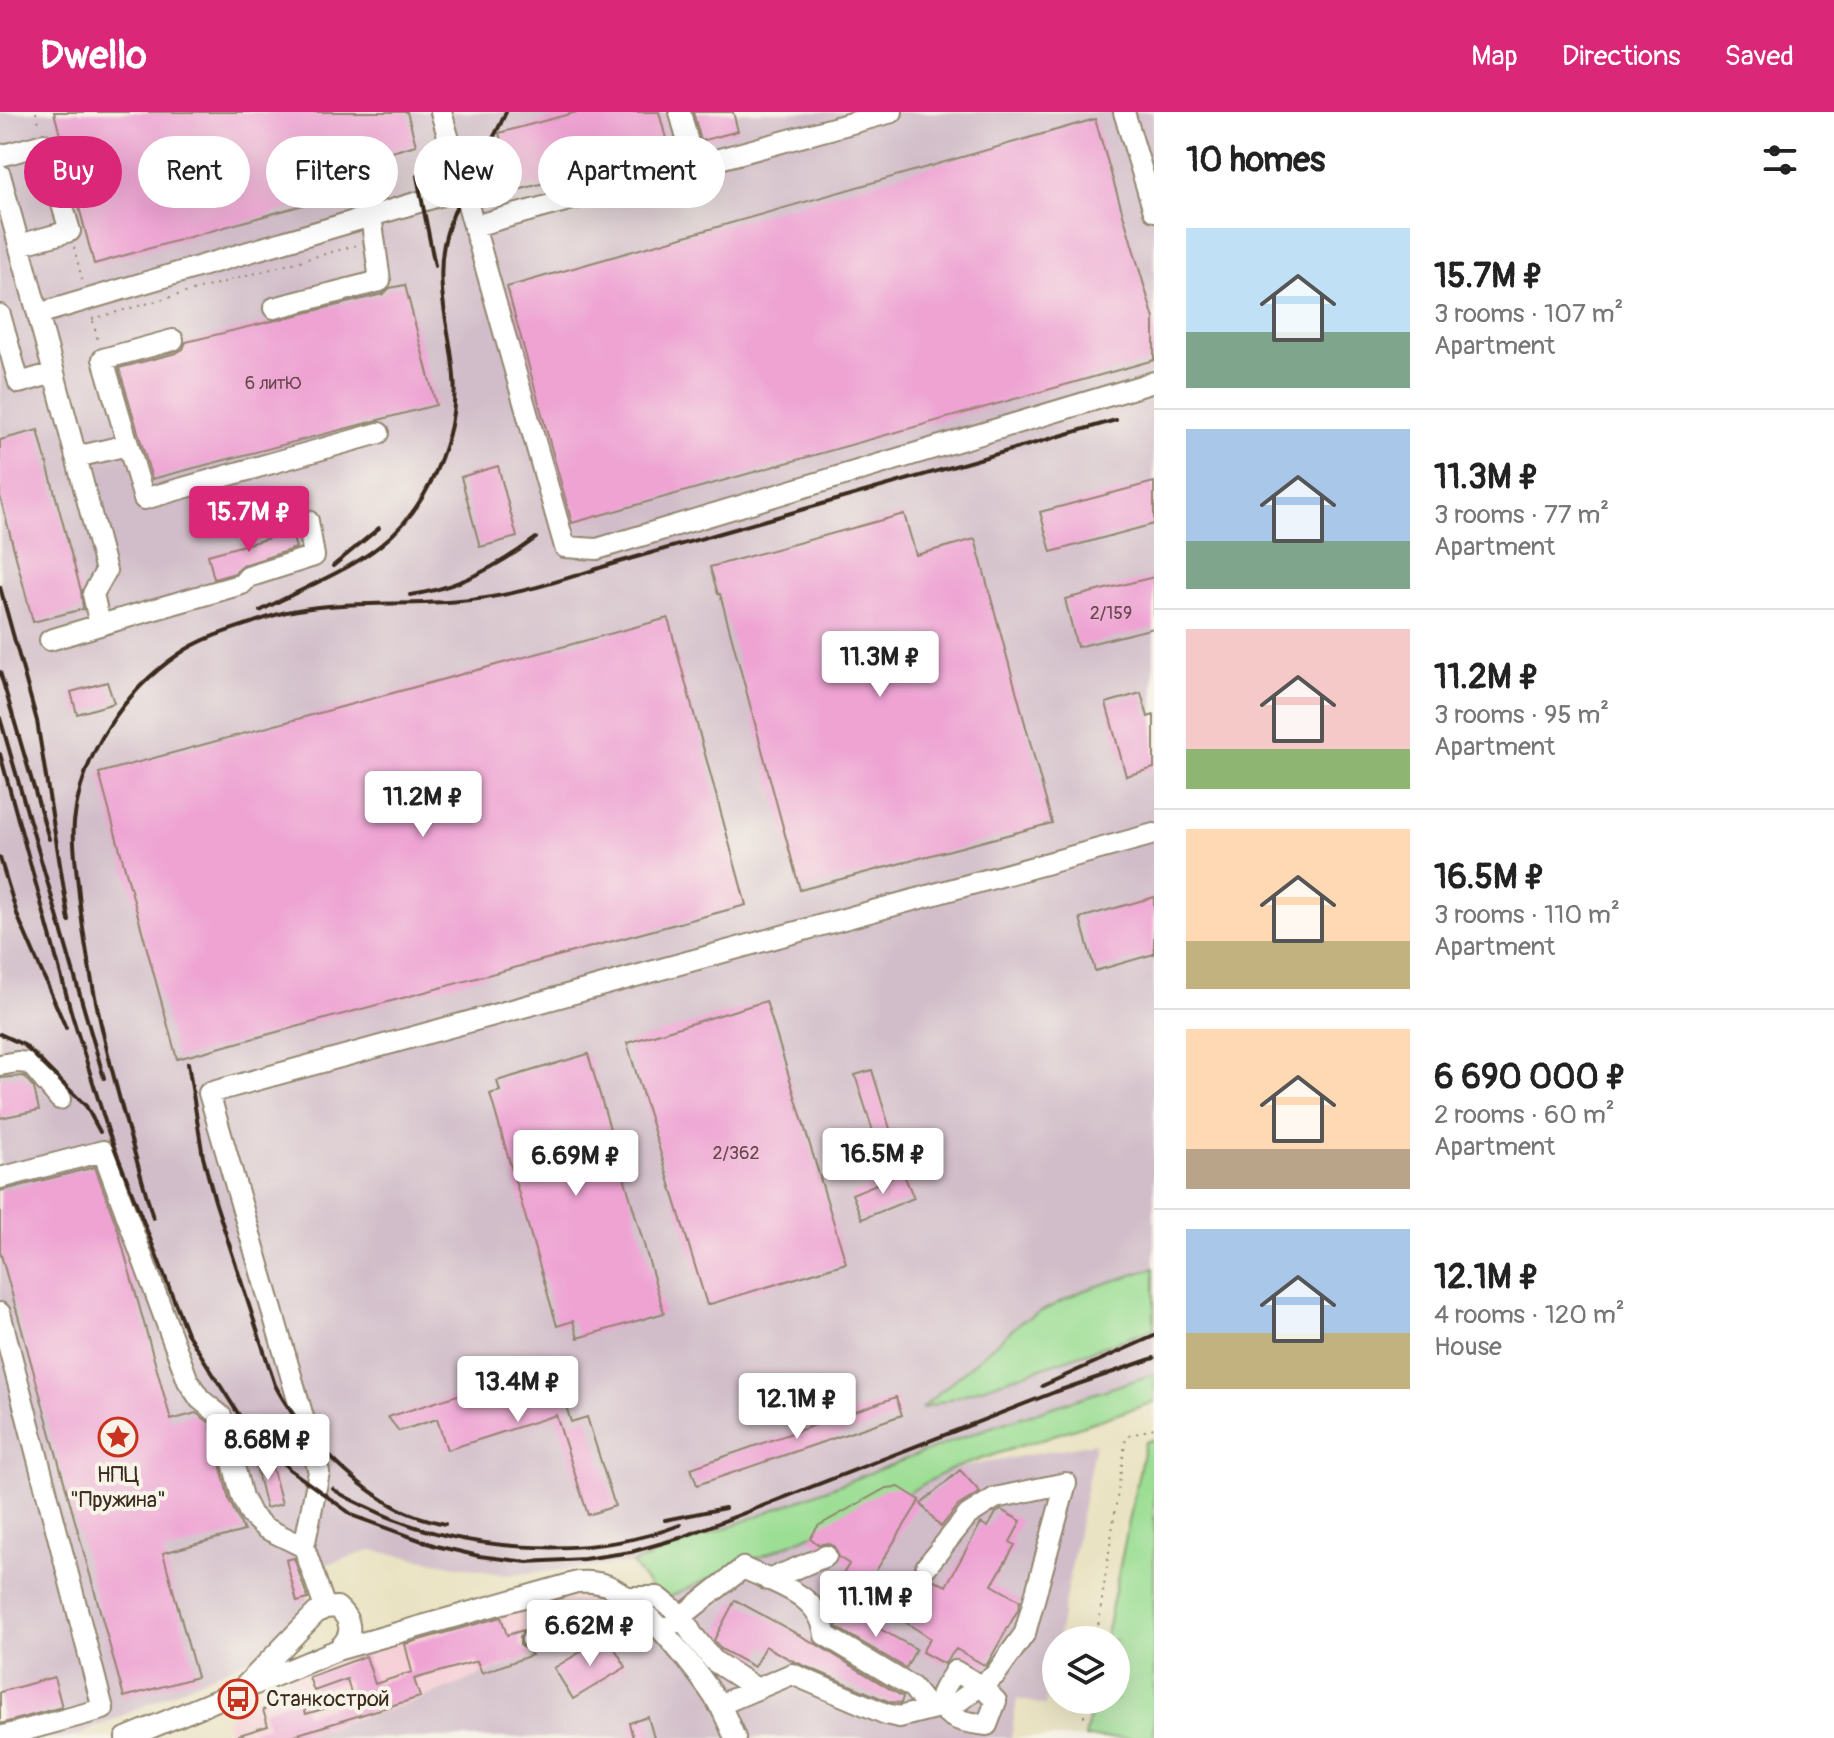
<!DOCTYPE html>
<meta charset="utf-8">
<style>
:root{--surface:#fff;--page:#f2f2f2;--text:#222;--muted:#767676;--line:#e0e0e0;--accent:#db2777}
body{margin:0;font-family:Pangolin,sans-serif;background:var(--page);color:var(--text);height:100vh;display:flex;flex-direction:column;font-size:30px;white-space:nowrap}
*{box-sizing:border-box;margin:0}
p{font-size:26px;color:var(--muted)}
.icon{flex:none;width:44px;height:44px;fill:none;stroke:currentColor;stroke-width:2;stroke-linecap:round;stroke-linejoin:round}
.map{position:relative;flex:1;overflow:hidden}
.side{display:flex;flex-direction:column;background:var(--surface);width:680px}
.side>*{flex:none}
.banner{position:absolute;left:24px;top:24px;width:760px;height:72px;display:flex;gap:16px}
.buttons{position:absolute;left:1042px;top:1514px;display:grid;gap:16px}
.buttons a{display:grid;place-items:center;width:88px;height:88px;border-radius:50%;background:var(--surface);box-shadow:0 8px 32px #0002;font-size:40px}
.price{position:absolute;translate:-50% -68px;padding:0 18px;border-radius:8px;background:#fff;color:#222;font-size:26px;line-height:52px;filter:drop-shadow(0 2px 4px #0008)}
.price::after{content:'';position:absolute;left:50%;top:48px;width:24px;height:18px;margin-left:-12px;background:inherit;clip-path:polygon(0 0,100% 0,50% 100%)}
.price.on{background:var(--accent);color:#fff}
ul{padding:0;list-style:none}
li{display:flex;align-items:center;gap:24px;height:200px;padding:0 32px}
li+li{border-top:2px solid var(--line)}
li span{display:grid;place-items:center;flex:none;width:224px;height:160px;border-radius:0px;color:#555}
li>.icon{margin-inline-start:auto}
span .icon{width:96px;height:96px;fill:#fffc;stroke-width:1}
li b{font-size:34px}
h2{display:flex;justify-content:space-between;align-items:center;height:96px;padding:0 32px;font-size:34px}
.tag{padding:0 28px;border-radius:36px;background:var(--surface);box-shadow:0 8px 32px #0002;font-size:28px;line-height:72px}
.tag.on{background:var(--accent);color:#fff}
header{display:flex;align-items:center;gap:48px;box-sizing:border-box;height:112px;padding:0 40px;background:var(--accent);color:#fff}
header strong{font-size:38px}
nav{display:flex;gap:44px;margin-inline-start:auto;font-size:28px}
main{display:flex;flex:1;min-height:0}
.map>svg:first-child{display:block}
.built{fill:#f6cfd7}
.industrial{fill:#d1bdc9}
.green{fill:#9cde94;stroke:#6c8459;stroke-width:2}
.building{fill:#eea3d3}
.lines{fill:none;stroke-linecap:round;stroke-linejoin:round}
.minor-casing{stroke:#928670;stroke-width:24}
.path{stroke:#928670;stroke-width:2;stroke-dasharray:2 6;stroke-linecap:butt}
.minor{stroke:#fff;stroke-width:20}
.rail{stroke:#3b2a1e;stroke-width:4}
.labels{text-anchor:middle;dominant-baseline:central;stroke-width:8;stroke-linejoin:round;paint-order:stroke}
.number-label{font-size:18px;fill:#68484b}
.poi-label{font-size:22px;fill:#3b2a1e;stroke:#f7f3e8}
</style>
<header>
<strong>Dwello</strong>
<nav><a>Map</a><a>Directions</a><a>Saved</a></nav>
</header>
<main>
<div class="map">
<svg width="1154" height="1626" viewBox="0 0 1154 1626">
<rect width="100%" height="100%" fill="#f7f3e8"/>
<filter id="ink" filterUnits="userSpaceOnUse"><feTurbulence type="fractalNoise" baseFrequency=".0125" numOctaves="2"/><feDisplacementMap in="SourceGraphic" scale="16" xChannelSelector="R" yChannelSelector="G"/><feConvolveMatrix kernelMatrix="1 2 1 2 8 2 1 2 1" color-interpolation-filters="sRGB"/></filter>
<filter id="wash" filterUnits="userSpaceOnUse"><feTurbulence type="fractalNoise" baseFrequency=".006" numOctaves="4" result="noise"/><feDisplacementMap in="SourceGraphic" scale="32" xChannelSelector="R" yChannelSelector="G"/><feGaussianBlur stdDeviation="1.8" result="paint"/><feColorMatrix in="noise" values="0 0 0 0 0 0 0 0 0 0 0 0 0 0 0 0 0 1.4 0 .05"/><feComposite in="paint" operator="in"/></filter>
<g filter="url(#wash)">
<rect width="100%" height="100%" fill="#eae3c3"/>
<!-- built -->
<path class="built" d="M592 1470 626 1506 413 1590 291 1626H231L225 1608 293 1561Z"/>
<!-- industrial -->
<path class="industrial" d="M0 0H1154V1156L1082 1179 924 1296 1154 1217V1262L982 1318 632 1452 505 1463 372 1438 303 1460 309 1487 284 1526 261 1541 77 1624 68 1626H0Z
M1095 1331 1045 1593 1017 1587 1011 1626H291L413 1590 626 1506 648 1522 674 1508 661 1488 832 1413 837 1420 951 1357Z"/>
<!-- green -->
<path class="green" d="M1154 1156V1217L921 1297 1022 1209 1082 1179Z
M1154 1262V1290L951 1357 836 1421 831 1414 661 1488 632 1452 982 1318Z
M1154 1327V1626H1085L1093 1588H1116V1528H1105L1145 1330Z"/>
<g id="blocks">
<!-- building -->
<path class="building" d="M54 0H407L416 33 388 41 395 67 94 152Z
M577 0H659L669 38 514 79 499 21Z
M693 0H733L738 19 701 29Z
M1095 7 1154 207V248L572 411 507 175Z
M405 173 436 293 152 367 119 256 176 241 183 237 186 230 383 182 390 176Z
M38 318 81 479 83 497 33 510 0 384V328Z
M498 354 517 425 480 435 461 365Z
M1154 370V412L1051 440 1040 400Z
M904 402 916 443 975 427 1052 711 800 778 720 482H718L710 455Z
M291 420 296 436 244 453 235 461 214 467 208 443Z
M1154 465V516L1077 535 1065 487Z
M668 506 746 793 177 947 99 661Z
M107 570 114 591 77 602 71 580Z
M1141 581 1148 605 1154 603V656L1126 664 1106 591Z
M1154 785V842L1095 859 1080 806Z
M766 889 846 1151 707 1193 627 931Z
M588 942 664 1201 578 1226 573 1209 557 1214 490 982 500 979 497 969Z
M872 958 894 1030 878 1035 855 963Z
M24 964 34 976 39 998 0 1006V966Z
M95 1055 118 1118 171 1308 196 1301 210 1311 229 1388 244 1419 163 1441 197 1565 124 1585 0 1139V1079Z
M903 1061 914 1086 862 1107 852 1082Z
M553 1253 571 1310 587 1305 615 1394 588 1403 556 1303 447 1338 437 1307 399 1319 388 1305Z
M896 1285 902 1303 697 1373 691 1356Z
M269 1343 282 1392 266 1396 254 1347Z
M960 1358 980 1380 958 1394 941 1415 921 1392Z
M899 1375 920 1388 861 1483 839 1469 849 1452 839 1445 834 1434 827 1431 819 1433 810 1427 818 1414 886 1376Z
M1001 1398 1021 1409 1010 1430 1015 1433 992 1473 1020 1489 1018 1498 986 1554 956 1537 944 1552 922 1540 930 1526 891 1501 914 1460 918 1466 932 1467 946 1474 981 1411 988 1415 996 1401Z
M294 1446 308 1487 297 1490 286 1448Z
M735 1488 816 1532 903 1585 901 1591 890 1590 793 1549 765 1534 754 1555 721 1537 714 1528Z
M844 1497 916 1537 906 1556 836 1515Z
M501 1505 507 1523 524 1518 520 1525V1533L532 1543 482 1561 477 1549 414 1567 420 1585 285 1626H239V1623L268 1614 263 1598 301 1586 306 1602 353 1588 347 1567 314 1579 309 1565 366 1544 375 1572 412 1560 405 1532Z
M607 1524 626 1555 573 1587 554 1556Z
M54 1565 62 1595 0 1612V1580Z
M648 1605 654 1626H633L629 1611Z"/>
</g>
</g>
<g filter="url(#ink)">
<use href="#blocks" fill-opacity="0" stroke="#928670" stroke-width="2"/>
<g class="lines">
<!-- minor casing -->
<g class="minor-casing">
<path id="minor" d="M441 0 474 114 892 0
M680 0 694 54
M1124 0 1154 99
M0 44 44 32 70 119 19 133
M0 63 54 261 19 271 0 203
M474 114 565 435 597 437 1154 270
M274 196 380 169 371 104
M38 202 463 77
M173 228 103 247 144 387 379 321
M76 345 128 333
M100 513 242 472 248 465 314 444 308 409
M50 528 100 513 93 482 106 459 54 261
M0 953 17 950 30 951 60 987
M0 1066 103 1039 188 1269 200 1287 221 1304 242 1385 251 1403 265 1416 304 1435
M0 1201 103 1597 0 1625
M768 1468 826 1444
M627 1485H658L682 1504 692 1522 714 1549 757 1577
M325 1496 304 1435 319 1360 209 981 1154 722
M663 1519 743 1456C776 1472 820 1482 825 1523L912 1575 930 1597
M532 1528 637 1494
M337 1538 577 1470C590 1469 602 1470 613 1476 647 1495 698 1559 719 1592 725 1602 730 1615 735 1626
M955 1559 981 1574 996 1589 987 1613C972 1611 941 1609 941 1587 941 1578 951 1567 955 1559Z
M719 1593 792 1562 886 1602 899 1605 958 1590 995 1563 1025 1521 1066 1371 995 1386 968 1403 926 1455
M126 1626 337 1538C354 1524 353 1509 337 1495L325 1496 316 1501 241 1578"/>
</g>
<!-- path -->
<path class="path" d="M36 0 40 14
M74 135 83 172
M92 207 357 133
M93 209 98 230
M1096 1528 1126 1325 1154 1316
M1084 1605 1087 1588"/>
<!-- minor -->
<use href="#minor" class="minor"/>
<!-- rail -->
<path class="rail" d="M417 64 435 154
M333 454 379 416
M0 475 37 609 69 809
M410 483C456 477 499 454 536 426
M260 499C336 458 399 445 436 359 449 328 457 299 454 265 451 220 435 178 444 132 454 84 487 44 506 0
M0 560 49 727
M0 606 104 966
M0 642 72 903 109 1022 187 1221 239 1303 289 1357 354 1404 436 1434 479 1444 527 1450 584 1447 631 1440 680 1426 1055 1280 1154 1246
M0 746 18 805 66 916
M0 922 24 933 86 994 100 1020
M188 951 203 1045 215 1089 275 1273C297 1316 349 1369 392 1393 407 1402 427 1408 445 1412
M153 1106C123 1000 90 892 79 783 77 759 72 734 74 710 81 643 124 579 179 542 200 527 227 519 251 511 264 507 278 501 292 499 347 488 404 494 460 489 513 485 562 468 612 452L1116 308
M1042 1274 1154 1224
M333 1377C344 1385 358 1391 371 1397 459 1440 587 1449 680 1413
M665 1408 725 1396"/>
</g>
</g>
<!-- icons -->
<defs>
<g id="sight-ring" transform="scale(2)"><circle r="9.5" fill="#f7f3e8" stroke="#c8321e" stroke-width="1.5"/><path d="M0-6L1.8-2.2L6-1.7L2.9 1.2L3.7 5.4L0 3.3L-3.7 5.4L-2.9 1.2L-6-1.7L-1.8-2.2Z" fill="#c8321e"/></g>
<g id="bus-ring" transform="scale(2)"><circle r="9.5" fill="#f7f3e8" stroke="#c8321e" stroke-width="1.5"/><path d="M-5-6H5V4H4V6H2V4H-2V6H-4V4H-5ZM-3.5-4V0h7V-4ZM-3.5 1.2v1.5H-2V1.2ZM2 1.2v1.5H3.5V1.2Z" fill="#c8321e"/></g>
</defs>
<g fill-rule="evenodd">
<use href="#sight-ring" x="118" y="1325"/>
<use href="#bus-ring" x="238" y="1587"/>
</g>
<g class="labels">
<!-- number labels -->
<g class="number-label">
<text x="273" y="271">6 литЮ</text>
<text x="1111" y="501">2/159</text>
<text x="736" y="1041">2/362</text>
</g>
<!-- poi labels -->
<g class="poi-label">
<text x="118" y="1363">НПЦ<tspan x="118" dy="25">"Пружина"</tspan></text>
<text x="266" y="1587" text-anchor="start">Станкострой</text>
</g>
</g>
</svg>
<div class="buttons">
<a><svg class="icon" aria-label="layers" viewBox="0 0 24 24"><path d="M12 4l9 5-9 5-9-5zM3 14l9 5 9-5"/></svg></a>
</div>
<b class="price on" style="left:249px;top:442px">15.7M ₽</b>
<b class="price" style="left:880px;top:587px">11.3M ₽</b>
<b class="price" style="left:423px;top:727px">11.2M ₽</b>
<b class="price" style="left:883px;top:1084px">16.5M ₽</b>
<b class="price" style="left:576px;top:1086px">6.69M ₽</b>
<b class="price" style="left:518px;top:1312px">13.4M ₽</b>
<b class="price" style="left:797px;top:1329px">12.1M ₽</b>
<b class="price" style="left:268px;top:1370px">8.68M ₽</b>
<b class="price" style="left:876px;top:1527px">11.1M ₽</b>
<b class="price" style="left:590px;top:1556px">6.62M ₽</b>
<div class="banner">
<a class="tag on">Buy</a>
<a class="tag">Rent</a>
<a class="tag">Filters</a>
<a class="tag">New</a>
<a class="tag">Apartment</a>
</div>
</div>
<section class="side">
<h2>10 homes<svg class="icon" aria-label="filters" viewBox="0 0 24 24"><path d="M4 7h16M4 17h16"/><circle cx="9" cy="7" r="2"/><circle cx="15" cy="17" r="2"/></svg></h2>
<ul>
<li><span style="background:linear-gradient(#bfe0f5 65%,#7fa58c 0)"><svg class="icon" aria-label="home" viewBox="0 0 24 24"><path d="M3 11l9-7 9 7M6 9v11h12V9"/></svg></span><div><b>15.7M ₽</b><p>3 rooms · 107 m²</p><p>Apartment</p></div></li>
<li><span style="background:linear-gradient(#a9c7e8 70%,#7fa58c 0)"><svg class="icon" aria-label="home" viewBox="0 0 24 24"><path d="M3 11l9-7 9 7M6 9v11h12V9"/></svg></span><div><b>11.3M ₽</b><p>3 rooms · 77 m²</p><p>Apartment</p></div></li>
<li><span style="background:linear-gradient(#f6c9c9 75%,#8fb573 0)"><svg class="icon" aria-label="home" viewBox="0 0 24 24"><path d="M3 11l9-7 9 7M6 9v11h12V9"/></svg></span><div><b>11.2M ₽</b><p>3 rooms · 95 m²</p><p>Apartment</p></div></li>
<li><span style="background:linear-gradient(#ffd9b3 70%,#c2b280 0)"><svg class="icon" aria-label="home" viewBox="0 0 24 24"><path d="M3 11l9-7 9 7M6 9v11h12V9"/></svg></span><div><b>16.5M ₽</b><p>3 rooms · 110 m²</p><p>Apartment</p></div></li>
<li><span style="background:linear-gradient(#ffd9b3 75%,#b9a48a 0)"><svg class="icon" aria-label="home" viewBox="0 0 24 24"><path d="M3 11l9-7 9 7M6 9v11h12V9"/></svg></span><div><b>6 690 000 ₽</b><p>2 rooms · 60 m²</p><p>Apartment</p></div></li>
<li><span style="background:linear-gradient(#a9c7e8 65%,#c2b280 0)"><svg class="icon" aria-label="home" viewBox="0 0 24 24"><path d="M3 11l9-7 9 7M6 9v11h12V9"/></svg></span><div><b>12.1M ₽</b><p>4 rooms · 120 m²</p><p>House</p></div></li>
</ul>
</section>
</main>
